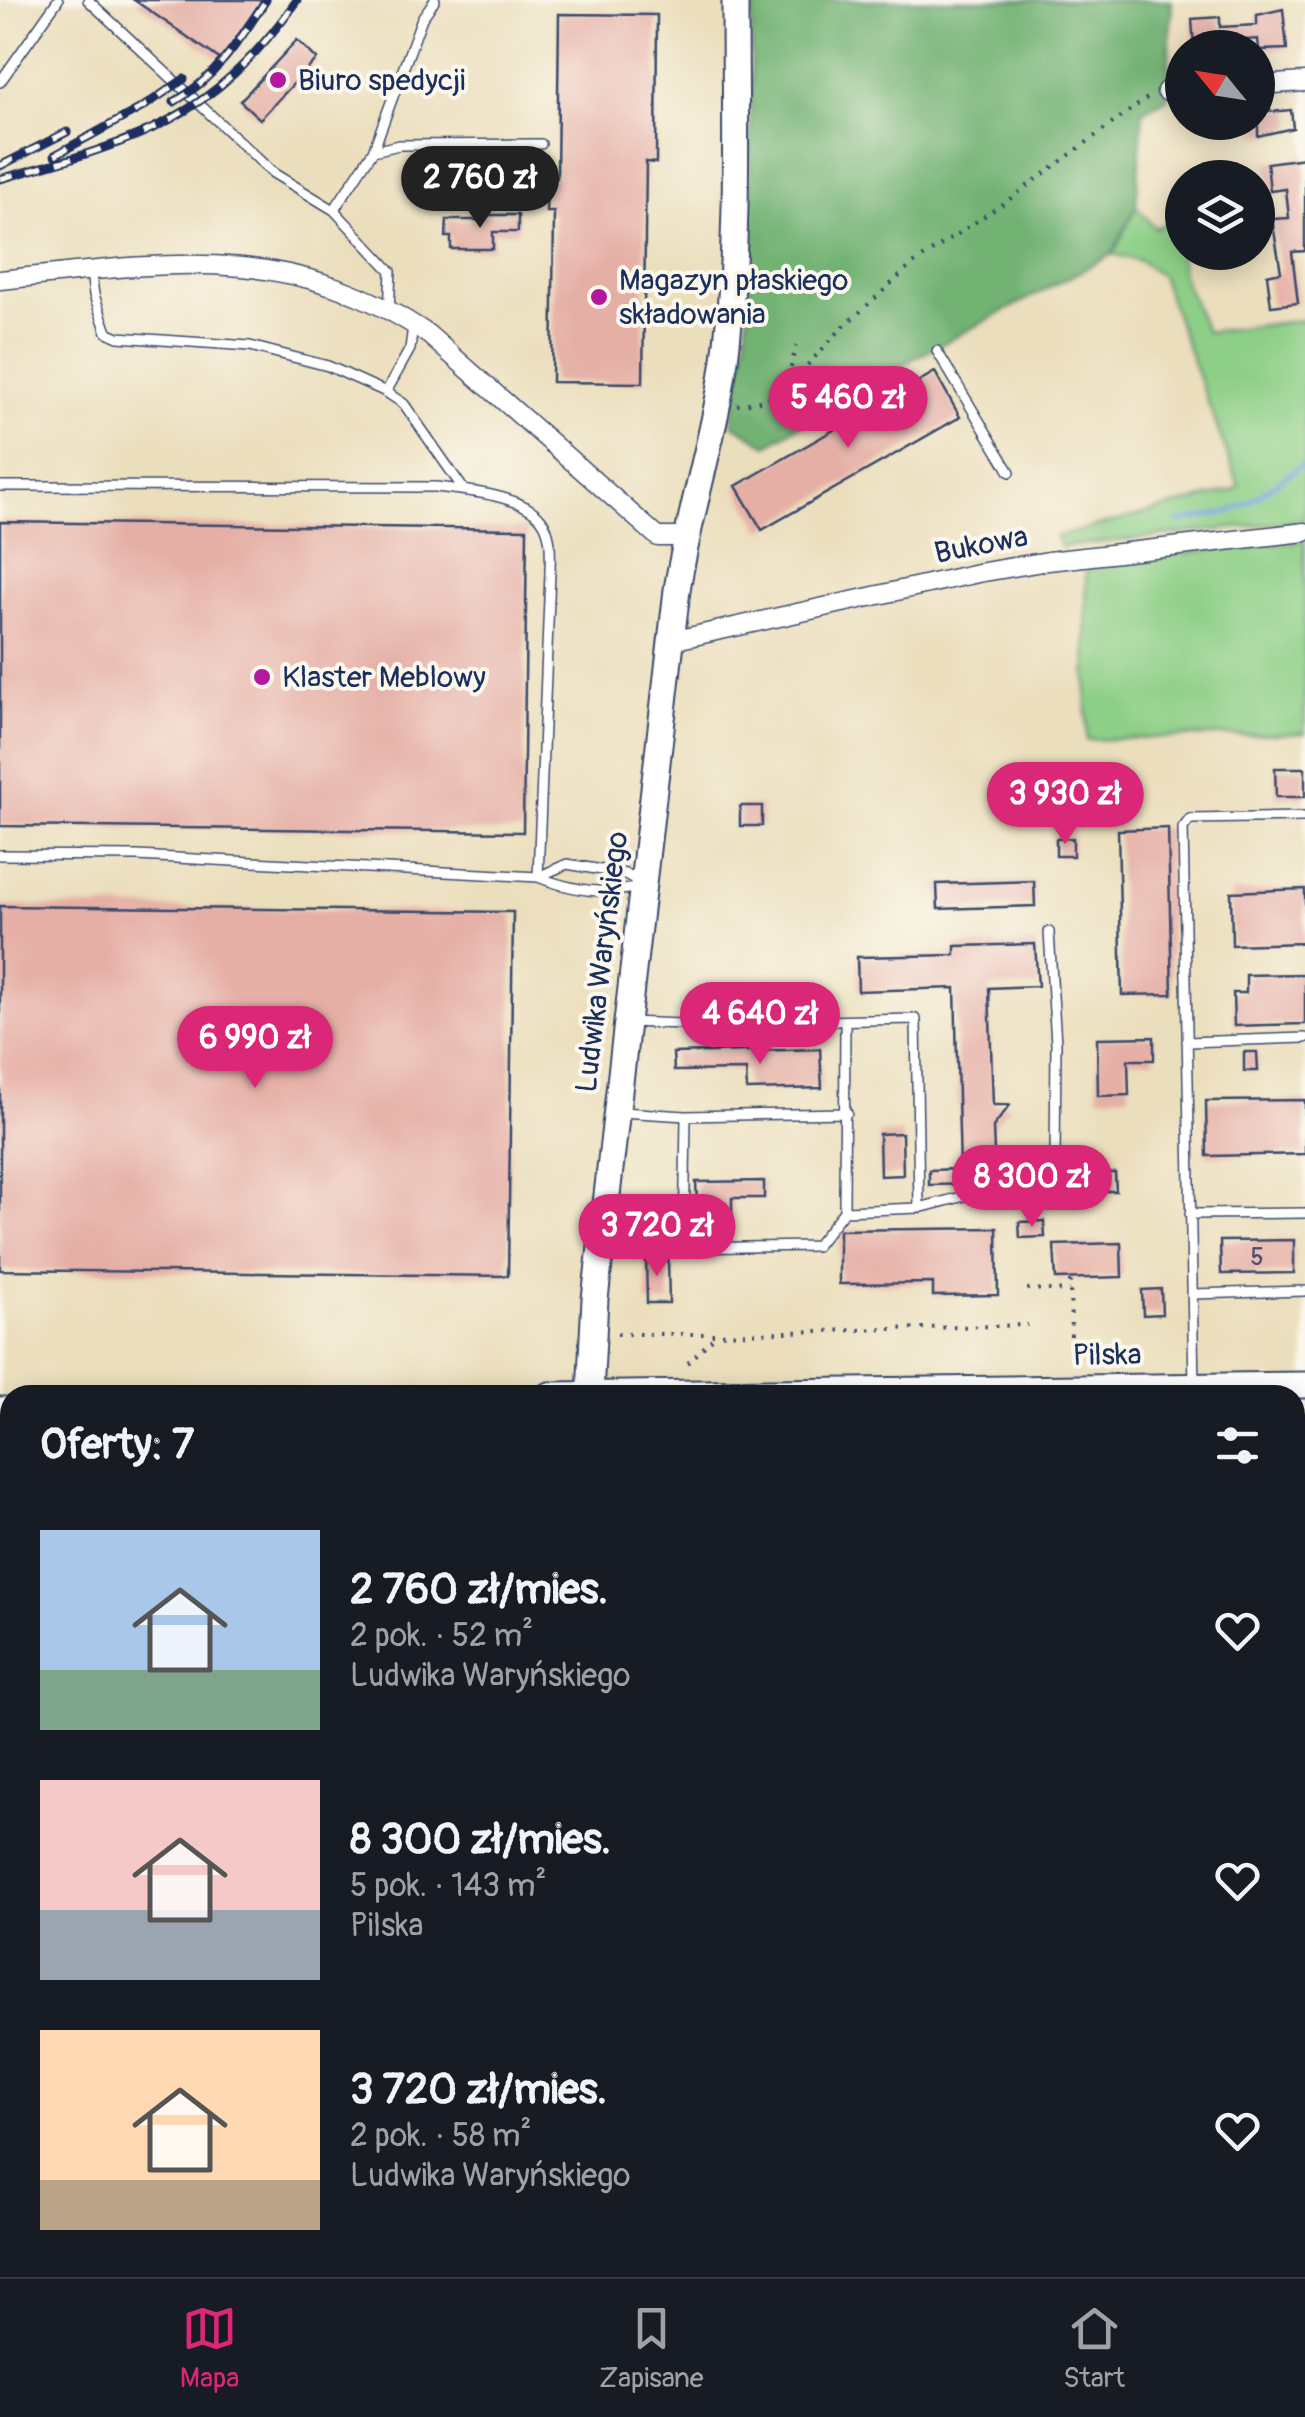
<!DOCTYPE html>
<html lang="pl">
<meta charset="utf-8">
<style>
:root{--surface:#171b24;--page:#20242c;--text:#f1f3f6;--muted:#9ea1a6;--line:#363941;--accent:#db2777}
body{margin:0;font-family:Pangolin,sans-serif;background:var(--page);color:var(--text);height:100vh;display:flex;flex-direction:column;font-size:38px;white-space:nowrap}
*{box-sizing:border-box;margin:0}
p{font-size:32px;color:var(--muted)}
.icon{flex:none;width:55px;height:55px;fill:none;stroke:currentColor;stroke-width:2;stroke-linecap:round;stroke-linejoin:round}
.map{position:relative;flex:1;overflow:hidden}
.drawer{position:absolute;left:0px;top:1385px;width:1305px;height:892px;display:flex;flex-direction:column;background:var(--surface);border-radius:30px 30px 0 0;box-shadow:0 5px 25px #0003}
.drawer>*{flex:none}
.needle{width:65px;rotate:300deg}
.buttons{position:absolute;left:1165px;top:30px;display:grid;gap:20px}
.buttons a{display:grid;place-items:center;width:110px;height:110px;border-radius:50%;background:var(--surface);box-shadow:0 5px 25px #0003;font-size:50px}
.price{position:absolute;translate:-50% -85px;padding:0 22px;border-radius:35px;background:var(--accent);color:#fff;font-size:32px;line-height:65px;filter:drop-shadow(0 2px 5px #0008)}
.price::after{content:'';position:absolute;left:50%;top:60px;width:30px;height:22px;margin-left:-15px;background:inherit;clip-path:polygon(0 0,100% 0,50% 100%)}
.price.selected{background:#222;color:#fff}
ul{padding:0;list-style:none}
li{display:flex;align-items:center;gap:30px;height:250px;padding:0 40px}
li span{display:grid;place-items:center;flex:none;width:280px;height:200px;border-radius:0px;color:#555}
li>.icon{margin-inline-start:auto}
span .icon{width:120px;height:120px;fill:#fffc;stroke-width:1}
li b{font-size:42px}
h2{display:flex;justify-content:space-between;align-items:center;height:120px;padding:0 40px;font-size:42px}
.tabs{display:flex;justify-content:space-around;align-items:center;height:140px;border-top:2px solid var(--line);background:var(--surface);font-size:28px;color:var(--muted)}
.tabs a{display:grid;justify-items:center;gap:5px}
.tabs .selected{color:var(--accent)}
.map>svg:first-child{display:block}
.green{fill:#8dcf86;stroke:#547f72;stroke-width:2.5}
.forest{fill:#72b273;stroke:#467068;stroke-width:2.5}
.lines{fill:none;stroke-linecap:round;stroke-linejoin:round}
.stream{stroke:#72a3dc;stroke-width:5}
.building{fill:#e5afa6}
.lane-casing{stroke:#3a496c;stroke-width:12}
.street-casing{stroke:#3a496c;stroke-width:21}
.secondary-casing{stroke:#3a496c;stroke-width:29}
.path{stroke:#3a496c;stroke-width:4;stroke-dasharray:2.5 8;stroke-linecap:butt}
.lane{stroke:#fff;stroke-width:9}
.street{stroke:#fff;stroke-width:18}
.secondary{stroke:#fff;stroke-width:25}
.rail-casing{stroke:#1b2f5e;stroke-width:9}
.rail{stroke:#fbf7ec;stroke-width:5;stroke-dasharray:15;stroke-linecap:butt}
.poi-dot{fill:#b5179e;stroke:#fbf7ec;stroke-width:4}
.labels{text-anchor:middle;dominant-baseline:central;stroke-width:8;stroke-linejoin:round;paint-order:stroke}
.number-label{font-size:25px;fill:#4e4f70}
.poi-label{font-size:30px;fill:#1b2f5e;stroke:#fbf7ec;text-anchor:start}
.street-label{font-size:30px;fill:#1b2f5e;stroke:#fbf7ec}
</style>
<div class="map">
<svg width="1305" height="2277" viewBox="0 0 1305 2277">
<rect width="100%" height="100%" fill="#fbf7ec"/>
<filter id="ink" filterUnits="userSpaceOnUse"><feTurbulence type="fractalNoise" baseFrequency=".01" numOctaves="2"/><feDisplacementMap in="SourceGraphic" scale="20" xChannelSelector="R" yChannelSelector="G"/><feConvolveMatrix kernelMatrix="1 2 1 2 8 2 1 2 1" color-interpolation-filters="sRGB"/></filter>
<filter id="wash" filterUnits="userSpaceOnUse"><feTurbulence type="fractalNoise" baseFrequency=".0048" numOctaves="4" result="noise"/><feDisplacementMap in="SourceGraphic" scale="40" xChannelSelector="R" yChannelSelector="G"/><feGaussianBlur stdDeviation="2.25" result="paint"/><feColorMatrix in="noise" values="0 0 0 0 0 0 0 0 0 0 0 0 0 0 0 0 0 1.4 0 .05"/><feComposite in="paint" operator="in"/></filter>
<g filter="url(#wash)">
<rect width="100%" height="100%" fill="#ebdebc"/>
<!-- green -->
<path class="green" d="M1136 206 1155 228 1177 219 1182 275 1206 332 1305 320V520L1061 547 1056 537 1234 490 1239 486 1161 276 1140 261 1113 254Z
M1305 540V733L1087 740 1086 564Z
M10 2054V2268H81L71 2277H0V2061Z"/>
<!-- forest -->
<path class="forest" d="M752 0H1172L1167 99 1143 110 1136 206 1113 254 875 379 767 445 732 424 746 342 749 286Z"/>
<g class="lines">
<!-- stream -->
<path class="stream" d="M1179 522 1229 512 1249 502 1305 463"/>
</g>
<g id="blocks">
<!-- building -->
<path class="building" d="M134 0H262L221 60Z
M1283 9 1287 49 1259 50 1258 39 1221 42V48H1194L1192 19 1220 17V27L1257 25V15Z
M559 14 657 15 656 163 646 162 643 383 552 382 554 212H546L547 178H557Z
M297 40 317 59 260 119 240 101Z
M1270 109V112L1291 110 1293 128 1258 136V110Z
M1305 158V251L1292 252 1298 303 1271 306 1267 275 1281 272 1272 219 1289 218 1286 189 1270 191 1267 163Z
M480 215H518V232H493V249H451V237H446L447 220H480Z
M935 372 960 417 762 530 736 486Z
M0 522 527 529 523 832 0 826Z
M1275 768H1305V797H1276Z
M740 806H762V826H740Z
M1168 828 1172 994 1122 995 1118 830Z
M1073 838V856H1056V839Z
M1034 881 1035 906 938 909 937 884Z
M1305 889V943L1232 945 1231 892Z
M0 906 513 912 508 1276 0 1270Z
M1035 944 1038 986 989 988 993 1105H1010L993 1127 995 1180 980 1184 929 1185V1170L960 1169 955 988 858 991 857 957 955 955V946Z
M1305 974V1024L1234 1026 1233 993H1246V975Z
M1154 1037V1060H1128L1129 1095 1098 1096 1097 1038Z
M820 1049 822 1088 747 1090 746 1070 674 1071 673 1053Z
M1244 1052H1257L1258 1071H1244Z
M1305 1100V1154L1207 1156 1206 1101Z
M902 1133 903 1175 880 1176 879 1134Z
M1100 1173H1115L1116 1191H1100Z
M764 1181V1198H732V1223H698L696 1182Z
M1044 1221 1045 1237 1020 1238 1019 1222Z
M997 1228 998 1295 933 1296V1283L839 1284V1230Z
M1294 1240V1273L1221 1274 1220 1241Z
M1121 1243 1122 1277 1056 1279 1054 1245Z
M646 1254H664L668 1258 669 1303H647Z
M1161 1289 1162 1314 1143 1315 1142 1290Z"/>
</g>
</g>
<g filter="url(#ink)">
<use href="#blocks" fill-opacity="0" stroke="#3a496c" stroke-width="2.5"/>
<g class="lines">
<!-- lane casing -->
<g class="lane-casing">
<path id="lane" d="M88 0 273 173 334 210
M0 82 58 0
M373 151 422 18 435 0
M91 272 94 295 107 332 118 337 250 346 328 366 386 392 404 404 464 490
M389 311 391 271 334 210 373 151 399 145 541 144
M937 351 1010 472
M386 392 410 349 413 326
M0 486 436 487C464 490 522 495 541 519 553 534 550 556 550 573L538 877 137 856 0 855
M538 877 567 864 625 874 638 881
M538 877C569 889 605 896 637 887
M629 1022 682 1024 916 1019 919 1208
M1187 1042 1305 1038
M621 1112 686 1116 847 1113
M686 1116 684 1248 816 1246 844 1211 919 1208 1003 1186 1044 1183 1054 1173 1055 1164 1056 1043 1049 932
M844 1211 845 1021
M1190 1214 1305 1213
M1192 1294 1305 1291
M1194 1384 1183 828 1190 819 1305 817
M0 1777 10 1767
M0 1981 10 1973
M1295 2078H1305
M1295 2226 1305 2225
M207 2277 216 2268
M1256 2277V2268"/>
</g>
<!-- street casing -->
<g class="street-casing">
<path id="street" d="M1258 85 1305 82
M1166 91 1182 90
M0 280C157 264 290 239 429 335L658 537H685
M671 641 978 573 1048 561 1305 532"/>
</g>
<!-- secondary casing -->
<g class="secondary-casing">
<path id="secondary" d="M590 1394 595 1299 677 590C690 507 718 427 727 343 739 230 735 114 735 0
M550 1395 1305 1385
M0 1410H10"/>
</g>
<!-- path -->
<path class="path" d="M786 388 842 328 913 264 1007 201 1151 95
M737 405 765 400 786 388 796 346
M1070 1281 1071 1337
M1027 1289 1070 1291
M617 1334H717L1028 1325
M688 1363 716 1335"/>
<!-- lane -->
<use href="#lane" class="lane"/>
<!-- street -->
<use href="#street" class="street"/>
<!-- secondary -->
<use href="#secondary" class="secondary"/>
<!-- rail casing -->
<g class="rail-casing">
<path id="rail" d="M174 102C216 78 240 40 266 0
M55 155 143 107 184 79
M0 166 67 132
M0 179C136 141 211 122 297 0"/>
</g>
<!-- rail -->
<use href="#rail" class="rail"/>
</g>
</g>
<!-- markers -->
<g class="poi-dot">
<circle cx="278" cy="80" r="10"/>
<circle cx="599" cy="297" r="10"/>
<circle cx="262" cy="677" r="10"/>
</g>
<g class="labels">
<!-- number labels -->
<g class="number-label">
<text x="1257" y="1257">5</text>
</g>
<!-- poi labels -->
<g class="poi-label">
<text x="298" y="80">Biuro spedycji</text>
<text x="619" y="280">Magazyn płaskiego<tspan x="619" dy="34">składowania</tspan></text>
<text x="282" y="677">Klaster Meblowy</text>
</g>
<!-- street labels -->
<g class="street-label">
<text transform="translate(981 545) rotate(-11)">Bukowa</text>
<text transform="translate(602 962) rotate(-83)">Ludwika Waryńskiego</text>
<text transform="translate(1107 1355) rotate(-1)">Pilska</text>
</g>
</g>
</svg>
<div class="buttons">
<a><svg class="needle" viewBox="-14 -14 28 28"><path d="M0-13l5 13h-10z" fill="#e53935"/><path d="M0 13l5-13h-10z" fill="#9ea1a6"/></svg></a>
<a><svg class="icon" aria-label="layers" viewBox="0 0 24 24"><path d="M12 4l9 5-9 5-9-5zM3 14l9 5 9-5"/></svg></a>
</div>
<b class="price selected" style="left:480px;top:231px">2 760 zł</b>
<b class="price" style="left:848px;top:451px">5 460 zł</b>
<b class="price" style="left:1065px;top:847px">3 930 zł</b>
<b class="price" style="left:760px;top:1067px">4 640 zł</b>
<b class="price" style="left:255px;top:1091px">6 990 zł</b>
<b class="price" style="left:1032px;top:1230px">8 300 zł</b>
<b class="price" style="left:657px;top:1279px">3 720 zł</b>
<section class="drawer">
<h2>Oferty: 7<svg class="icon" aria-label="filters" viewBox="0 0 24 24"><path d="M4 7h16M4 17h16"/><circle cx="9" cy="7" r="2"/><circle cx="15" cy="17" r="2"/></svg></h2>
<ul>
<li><span style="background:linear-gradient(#a9c7e8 70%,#7fa58c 0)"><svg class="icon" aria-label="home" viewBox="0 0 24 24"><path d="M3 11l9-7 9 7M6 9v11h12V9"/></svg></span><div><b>2 760 zł/mies.</b><p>2 pok. · 52 m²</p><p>Ludwika Waryńskiego</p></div><svg class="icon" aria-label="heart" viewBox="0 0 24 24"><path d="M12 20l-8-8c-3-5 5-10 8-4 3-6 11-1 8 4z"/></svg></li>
<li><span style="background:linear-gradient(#f6c9c9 65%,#9aa5b1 0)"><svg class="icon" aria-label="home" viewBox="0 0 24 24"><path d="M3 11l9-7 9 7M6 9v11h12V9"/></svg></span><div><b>8 300 zł/mies.</b><p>5 pok. · 143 m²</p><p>Pilska</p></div><svg class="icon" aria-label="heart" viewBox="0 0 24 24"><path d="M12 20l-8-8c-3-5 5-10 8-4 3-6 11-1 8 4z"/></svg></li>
<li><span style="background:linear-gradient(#ffd9b3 75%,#b9a48a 0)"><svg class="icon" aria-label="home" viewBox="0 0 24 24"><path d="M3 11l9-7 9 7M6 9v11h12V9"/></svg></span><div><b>3 720 zł/mies.</b><p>2 pok. · 58 m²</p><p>Ludwika Waryńskiego</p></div><svg class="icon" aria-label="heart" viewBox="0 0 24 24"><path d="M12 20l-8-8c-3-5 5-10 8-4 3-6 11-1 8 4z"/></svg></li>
</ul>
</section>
</div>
<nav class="tabs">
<a class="selected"><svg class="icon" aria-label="map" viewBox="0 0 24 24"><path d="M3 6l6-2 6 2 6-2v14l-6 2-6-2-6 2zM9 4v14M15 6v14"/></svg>Mapa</a>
<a><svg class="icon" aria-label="saved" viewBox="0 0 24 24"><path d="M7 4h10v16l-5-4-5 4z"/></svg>Zapisane</a>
<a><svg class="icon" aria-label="home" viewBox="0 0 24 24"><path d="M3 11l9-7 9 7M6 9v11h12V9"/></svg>Start</a>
</nav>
